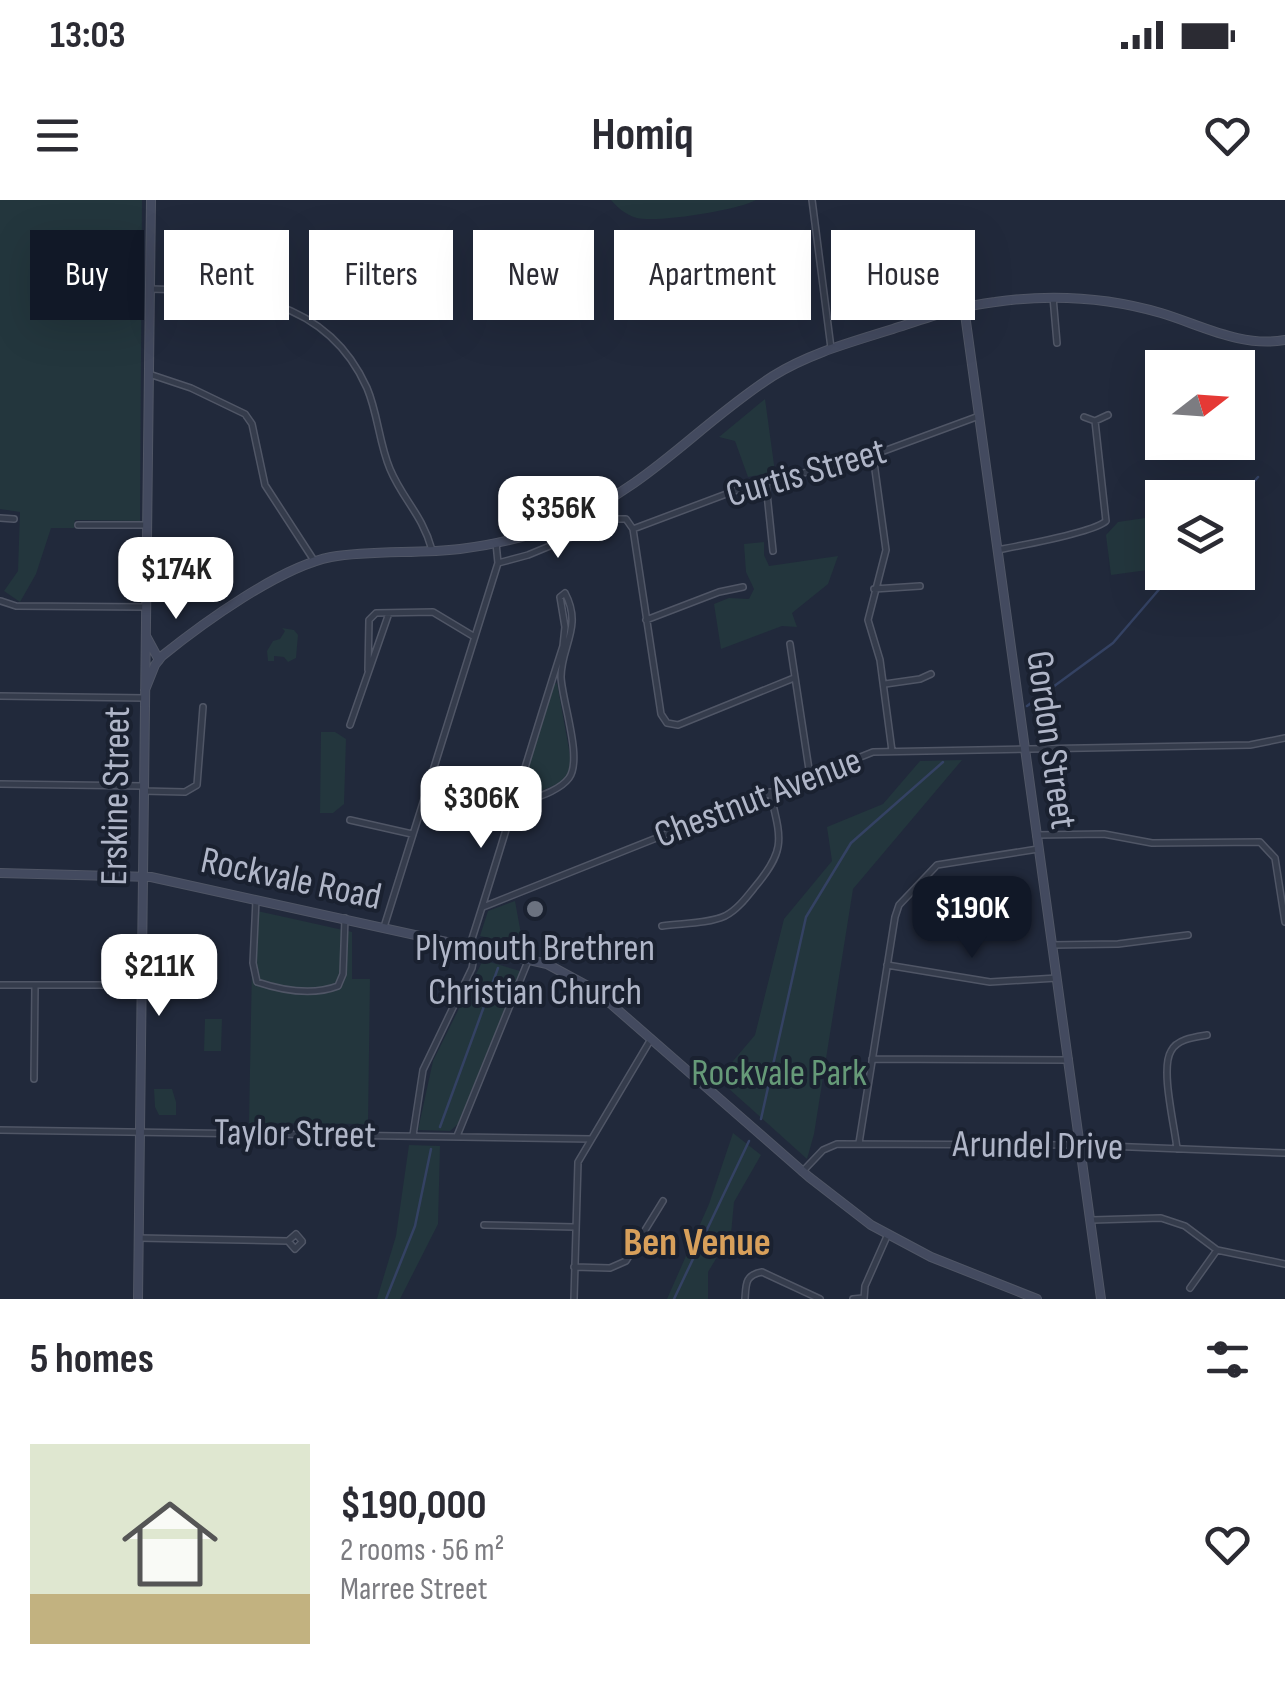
<!DOCTYPE html>
<meta charset="utf-8">
<style>
:root{--surface:#fff;--page:#f2f2f3;--text:#2b2b33;--muted:#7c7c81;--accent:#111827}
body{margin:0;font-family:"Sofia Sans Condensed",sans-serif;background:var(--page);color:var(--text);height:100vh;display:flex;flex-direction:column;font-size:38px;white-space:nowrap}
*{box-sizing:border-box;margin:0}
p{font-size:32px;color:var(--muted)}
.icon{flex:none;width:55px;height:55px;fill:none;stroke:currentColor;stroke-width:2;stroke-linecap:round;stroke-linejoin:round}
.map{position:relative;height:1099px;overflow:hidden}
.drawer{display:flex;flex-direction:column;background:var(--surface);flex:1}
.drawer>*{flex:none}
.banner{position:absolute;left:30px;top:30px;width:1225px;height:90px;display:flex;gap:20px}
.needle{width:65px;rotate:73deg}
.tools{position:absolute;left:1145px;top:150px;display:grid;gap:20px}
.tools a{display:grid;place-items:center;width:110px;height:110px;border-radius:0px;background:var(--surface);box-shadow:0 10px 40px #0002;font-size:50px}
.price{position:absolute;translate:-50% -85px;padding:0 22px;border-radius:20px;background:#fff;color:#222;font-size:32px;line-height:65px;filter:drop-shadow(0 2px 5px #0008)}
.price::after{content:'';position:absolute;left:50%;top:60px;width:30px;height:22px;margin-left:-15px;background:inherit;clip-path:polygon(0 0,100% 0,50% 100%)}
.price.on{background:var(--accent);color:#fff}
ul{padding:0;list-style:none}
li{display:flex;align-items:center;gap:30px;height:250px;padding:0 30px}
li span{display:grid;place-items:center;flex:none;width:280px;height:200px;border-radius:0px;color:#555}
li>.icon{margin-inline-start:auto}
span .icon{width:120px;height:120px;fill:#fffc;stroke-width:1}
li b{font-size:42px}
h2{display:flex;justify-content:space-between;align-items:center;height:120px;padding:0 30px;font-size:42px}
.pill{padding:0 35px;border-radius:0px;background:var(--surface);box-shadow:0 10px 40px #0002;font-size:35px;line-height:90px}
.pill.on{background:var(--accent);color:#fff}
.status{display:flex;justify-content:space-between;align-items:center;height:70px;padding:0 50px;background:var(--surface);direction:ltr}
.status svg{height:28px;fill:currentColor}
header{display:flex;justify-content:space-between;align-items:center;height:130px;padding:0 30px;background:var(--surface);font-size:45px;font-weight:700}
.map>svg:first-child{display:block}
.green{fill:#23363d}
.lines{fill:none;stroke-linecap:round;stroke-linejoin:round}
.stream{stroke:#344263;stroke-width:2.5}
.street-casing{stroke:#505666;stroke-width:8}
.secondary-casing{stroke:#505666;stroke-width:10}
.street{stroke:#353c4c;stroke-width:5}
.secondary{stroke:#434a5f;stroke-width:8}
.worship-dot{fill:#6b7280;stroke:#1a2130;stroke-width:4}
.labels{text-anchor:middle;dominant-baseline:central;stroke-width:8;stroke-linejoin:round;paint-order:stroke}
.street-label{font-size:38px;fill:#b0b6c8;stroke:#1a2130}
.poi-label{font-size:38px;fill:#b0b6c8;stroke:#1a2130}
.park-label{font-size:38px;fill:#669a78;stroke:#1a2130}
.neighbourhood-label{font-size:40px;font-weight:bold;fill:#d8a05b;stroke:#1a2130}
</style>
<div class="status"><b>13:03</b><svg viewBox="0 0 49 12"><path d="M0 12V9h3v3zM5 12V6h3v6zM10 12V3h3v9zM15 12V0h3v12zM26 1h20v11H26zM47 4h2v5h-2z"/></svg></div>
<header><svg class="icon" aria-label="menu" viewBox="0 0 24 24"><path d="M4 6h16M4 12h16M4 18h16"/></svg>Homiq<svg class="icon" aria-label="heart" viewBox="0 0 24 24"><path d="M12 20l-8-8c-3-5 5-10 8-4 3-6 11-1 8 4z"/></svg></header>
<div class="map">
<svg width="1285" height="1099" viewBox="0 0 1285 1099">
<rect width="100%" height="100%" fill="#21293b"/>
<!-- green -->
<path class="green" d="M0 0H142L140 321 75 320 74 328H51L36 374 20 402 4 391 18 371 20 312 0 309Z
M611 0H756C739 10 657 23 637 18 626 15 618 8 611 0Z
M765 199 775 272 748 277 735 241 719 237Z
M1159 316 1162 368 1111 375 1106 335 1118 322Z
M764 342V355L769 366 838 356 828 384 792 413 797 427 782 426 721 449 714 404 729 398 749 399 754 389 746 372 744 344Z
M282 428 294 430 298 435 296 458 288 462 284 457 274 456V461H268L267 451 273 441 280 439 285 431Z
M557 483 570 555V573L558 584 521 599 518 596 553 485Z
M321 532H335L346 539 344 604 333 613H320Z
M962 560 853 689 814 934 807 959 718 879 755 835 784 719 832 661 827 627 883 604 920 561Z
M515 701 523 745 480 736 488 711Z
M253 710 352 732V779H370L368 924 249 923Z
M483 760 520 771 458 924 450 931 418 930 433 861Z
M205 819H222L221 851H204Z
M154 889H172L176 902V915H159L155 907Z
M733 933 761 955 734 1002 731 1034 708 1072V1099H667L709 1004Z
M409 945 440 946 438 1024 400 1099H377L396 1036Z"/>
<g class="lines">
<!-- stream -->
<path class="stream" d="M1238 300 1258 277
M1027 506 1113 443 1174 372
M761 919 806 717 851 643 943 562
M440 927 498 768
M386 1099 415 1026 431 949
M674 1099 749 941"/>
<!-- street casing -->
<g class="street-casing">
<path id="street" d="M812 0 831 148
M150 89C236 91 326 96 367 188 378 214 379 243 390 269 403 300 422 314 432 350
M1053 97 1057 143
M149 174 191 188 245 214 252 224 265 285 315 362
M1095 221 1108 215
M873 255 886 350 868 420 880 460 892 551
M766 284 773 351
M0 318 14 319
M78 325H147
M633 329 737 290 873 255 979 216
M633 329 661 514 667 523 678 525 794 478
M997 350C1018 346 1093 333 1106 321L1095 221 1084 217
M498 363 528 355 615 319H626L633 329
M874 389 920 386
M1 401 16 406 146 407
M646 420 719 392 743 387
M790 444 810 576
M368 470 369 420 376 413 433 412 473 436
M885 484 920 479 931 474
M0 496 145 498
M350 525 389 413
M0 584 143 586
M143 591 185 592 197 585 203 507
M350 620 412 634
M1036 635 1104 634 1152 643 1260 642 1275 658 1285 722
M256 700 253 763 257 782C284 791 312 796 338 786L343 774 345 718
M483 707 873 552 1250 545 1285 538
M662 726C681 723 707 724 725 716 737 710 746 698 754 688 787 649 781 639 770 592
M384 727 498 363 496 343
M470 745C502 646 531 545 563 446L565 427 560 397 565 393C583 427 561 446 561 477 562 501 583 559 569 578 558 593 529 599 513 606
M1052 745 1118 744 1188 735
M887 765 990 782 1057 778
M0 785H140
M872 859 1069 860
M34 879 35 785
M0 930 591 939
M413 935 423 870 472 768 476 746
M457 936 528 761
M859 943 895 717 899 705 937 665 1038 649
M1177 949C1175 927 1160 869 1171 851 1177 839 1195 837 1207 835
M802 972 823 950 837 944 1081 945 1285 953
M1092 1020 1161 1018 1185 1026 1217 1050 1285 1064
M484 1025 575 1027
M138 1038 288 1041 296 1034 302 1041
M288 1041 295 1049 302 1042
M574 1067 610 1068 626 1061 663 1001
M1190 1088 1217 1050
M574 1099 578 962 651 839
M745 1099C746 1084 745 1075 762 1072L820 1099
M853 1099 863 1098
M864 1099 865 1086 888 1034"/>
</g>
<!-- secondary casing -->
<g class="secondary-casing">
<path id="secondary" d="M964 107 1101 1099
M146 436 159 460
M145 490 155 465 162 456C203 423 280 367 331 357 373 350 417 354 460 349 495 345 530 336 562 323 651 286 697 225 773 176 810 153 852 142 893 129 927 118 960 106 995 102 1051 94 1106 97 1161 113 1201 125 1242 148 1285 140
M0 673 151 677 547 764 595 790 809 977 871 1025 931 1057 1037 1099
M138 1099 151 0"/>
</g>
<!-- street -->
<use href="#street" class="street"/>
<!-- secondary -->
<use href="#secondary" class="secondary"/>
</g>
<!-- markers -->
<circle class="worship-dot" cx="535" cy="709" r="10"/>
<g class="labels">
<!-- street labels -->
<g class="street-label">
<text transform="translate(806 273) rotate(-16)">Curtis Street</text>
<text transform="translate(1051 540) rotate(82)">Gordon Street</text>
<text transform="translate(116 596) rotate(-89)">Erskine Street</text>
<text transform="translate(758 598) rotate(-21)">Chestnut Avenue</text>
<text transform="translate(291 679) rotate(12)">Rockvale Road</text>
<text transform="translate(295 934) rotate(1)">Taylor Street</text>
<text transform="translate(1038 946) rotate(1)">Arundel Drive</text>
</g>
<!-- poi labels -->
<g class="poi-label">
<text x="535" y="748">Plymouth Brethren<tspan x="535" dy="44">Christian Church</tspan></text>
</g>
<!-- park labels -->
<g class="park-label">
<text x="779" y="873">Rockvale Park</text>
</g>
<!-- neighbourhood labels -->
<g class="neighbourhood-label">
<text x="697" y="1043">Ben Venue</text>
</g>
</g>
</svg>
<div class="tools">
<a><svg class="needle" viewBox="-14 -14 28 28"><path d="M0-13l5 13h-10z" fill="#e53935"/><path d="M0 13l5-13h-10z" fill="#7c7c81"/></svg></a>
<a><svg class="icon" aria-label="layers" viewBox="0 0 24 24"><path d="M12 4l9 5-9 5-9-5zM3 14l9 5 9-5"/></svg></a>
</div>
<b class="price" style="left:558px;top:361px">$356K</b>
<b class="price" style="left:176px;top:422px">$174K</b>
<b class="price" style="left:481px;top:651px">$306K</b>
<b class="price on" style="left:972px;top:761px">$190K</b>
<b class="price" style="left:159px;top:819px">$211K</b>
<div class="banner">
<a class="pill on">Buy</a>
<a class="pill">Rent</a>
<a class="pill">Filters</a>
<a class="pill">New</a>
<a class="pill">Apartment</a>
<a class="pill">House</a>
</div>
</div>
<section class="drawer">
<h2>5 homes<svg class="icon" aria-label="filters" viewBox="0 0 24 24"><path d="M4 7h16M4 17h16"/><circle cx="9" cy="7" r="2"/><circle cx="15" cy="17" r="2"/></svg></h2>
<ul>
<li><span style="background:linear-gradient(#dfe7d0 75%,#c2b280 0)"><svg class="icon" aria-label="home" viewBox="0 0 24 24"><path d="M3 11l9-7 9 7M6 9v11h12V9"/></svg></span><div><b>$190,000</b><p>2 rooms · 56 m²</p><p>Marree Street</p></div><svg class="icon" aria-label="heart" viewBox="0 0 24 24"><path d="M12 20l-8-8c-3-5 5-10 8-4 3-6 11-1 8 4z"/></svg></li>
</ul>
</section>
